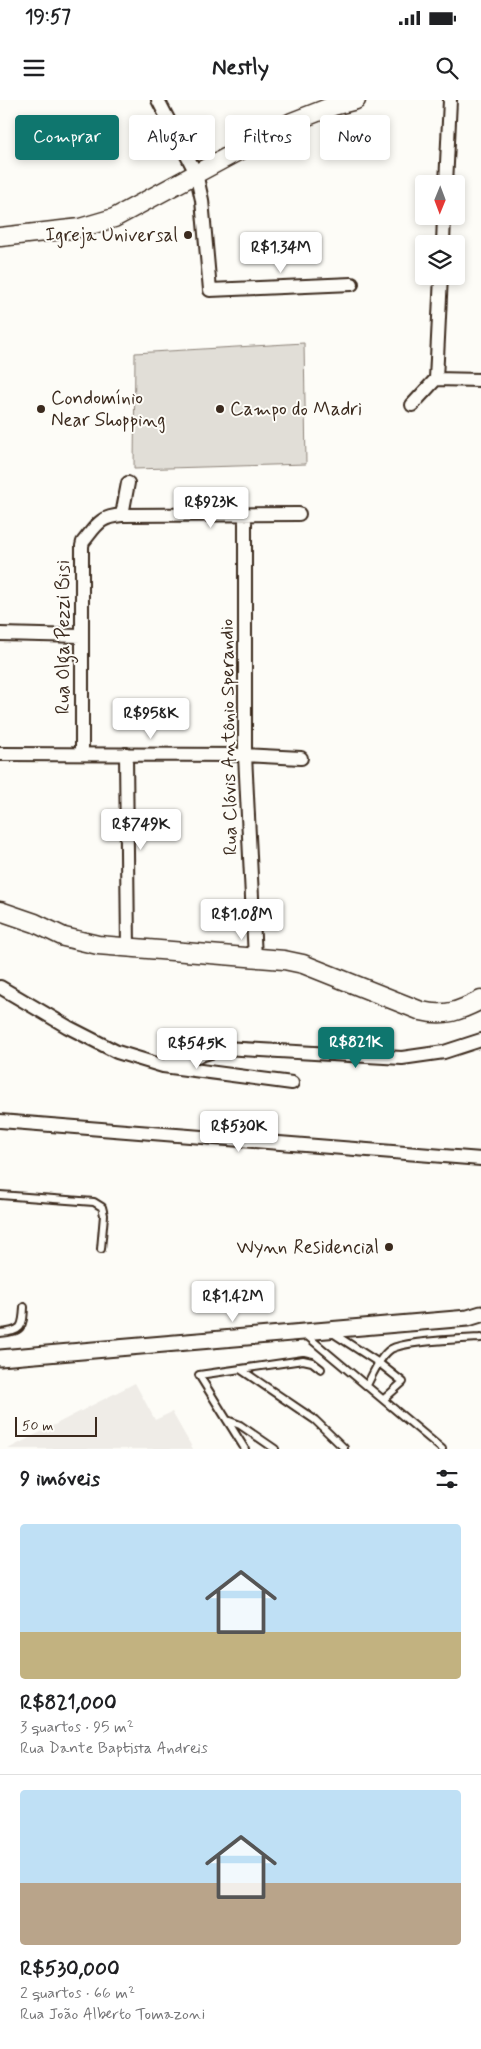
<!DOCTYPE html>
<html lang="pt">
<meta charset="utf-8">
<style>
:root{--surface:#fff;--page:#f2f2f2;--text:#202124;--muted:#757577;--line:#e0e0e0;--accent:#0f766e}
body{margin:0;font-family:Mynerve,sans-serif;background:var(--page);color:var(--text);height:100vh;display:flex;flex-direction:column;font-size:19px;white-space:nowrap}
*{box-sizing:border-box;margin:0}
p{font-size:16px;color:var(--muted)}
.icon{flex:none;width:28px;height:28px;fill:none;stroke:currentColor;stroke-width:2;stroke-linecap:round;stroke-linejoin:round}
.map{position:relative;height:1349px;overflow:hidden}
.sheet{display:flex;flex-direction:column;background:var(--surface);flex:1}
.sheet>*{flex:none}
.guide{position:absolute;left:15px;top:15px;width:451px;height:45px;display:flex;gap:10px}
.needle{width:32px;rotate:181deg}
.fabs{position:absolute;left:415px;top:75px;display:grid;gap:10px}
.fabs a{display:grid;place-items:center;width:50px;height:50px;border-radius:5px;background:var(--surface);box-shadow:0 2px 8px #0003;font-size:25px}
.scale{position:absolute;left:15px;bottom:12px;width:82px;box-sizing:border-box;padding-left:5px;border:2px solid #3b2a1e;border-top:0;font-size:14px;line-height:18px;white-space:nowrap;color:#3b2a1e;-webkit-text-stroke:4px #fdfcf7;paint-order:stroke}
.price{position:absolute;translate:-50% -42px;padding:0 11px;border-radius:5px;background:#fff;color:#222;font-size:16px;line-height:32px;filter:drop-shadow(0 1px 2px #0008)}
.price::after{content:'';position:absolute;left:50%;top:30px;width:15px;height:11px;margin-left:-8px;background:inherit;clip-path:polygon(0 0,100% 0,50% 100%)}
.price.selected{background:var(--accent);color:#fff}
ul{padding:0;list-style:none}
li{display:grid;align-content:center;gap:10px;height:265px;padding:0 20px}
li+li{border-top:1px solid var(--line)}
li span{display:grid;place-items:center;height:155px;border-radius:5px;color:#555}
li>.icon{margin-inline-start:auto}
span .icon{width:90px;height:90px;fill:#fffc;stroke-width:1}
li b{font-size:21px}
h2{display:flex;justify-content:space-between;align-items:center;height:60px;padding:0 20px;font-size:21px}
.chip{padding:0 18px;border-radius:5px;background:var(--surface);box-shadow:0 2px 8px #0003;font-size:18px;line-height:45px}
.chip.selected{background:var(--accent);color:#fff}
.status{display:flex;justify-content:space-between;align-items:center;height:35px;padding:0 25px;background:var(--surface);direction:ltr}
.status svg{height:14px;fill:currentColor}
header{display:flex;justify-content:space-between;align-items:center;height:65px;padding:0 20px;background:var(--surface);font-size:22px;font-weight:800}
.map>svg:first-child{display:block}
.built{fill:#efece7}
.green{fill:#e1ded7;stroke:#8e847a}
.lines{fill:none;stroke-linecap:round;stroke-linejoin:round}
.service-casing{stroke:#3b2a1e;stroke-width:10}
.minor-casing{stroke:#3b2a1e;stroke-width:16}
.tertiary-casing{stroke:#3b2a1e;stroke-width:19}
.secondary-casing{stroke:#3b2a1e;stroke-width:21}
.service{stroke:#fdfcf7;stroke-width:6}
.minor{stroke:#fdfcf7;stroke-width:12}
.tertiary{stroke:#fdfcf7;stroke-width:15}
.secondary{stroke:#fdfcf7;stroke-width:18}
.poi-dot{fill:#3b2a1e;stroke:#fdfcf7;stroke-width:2}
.labels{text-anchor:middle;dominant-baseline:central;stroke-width:4;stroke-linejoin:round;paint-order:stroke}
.poi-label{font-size:19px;fill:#3b2a1e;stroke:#fdfcf7;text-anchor:end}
.street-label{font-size:19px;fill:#3b2a1e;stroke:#fdfcf7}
</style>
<div class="status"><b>19:57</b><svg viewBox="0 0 49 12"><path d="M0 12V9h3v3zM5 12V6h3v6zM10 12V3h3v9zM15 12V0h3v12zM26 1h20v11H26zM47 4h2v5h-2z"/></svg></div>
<header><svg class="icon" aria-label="menu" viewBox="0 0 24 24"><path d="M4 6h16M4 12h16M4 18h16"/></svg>Nestly<svg class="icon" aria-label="search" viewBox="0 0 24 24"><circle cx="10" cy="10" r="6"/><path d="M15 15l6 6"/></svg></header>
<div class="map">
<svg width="481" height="1349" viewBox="0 0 481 1349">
<rect width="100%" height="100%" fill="#fdfcf7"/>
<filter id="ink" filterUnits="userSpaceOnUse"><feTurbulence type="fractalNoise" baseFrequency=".02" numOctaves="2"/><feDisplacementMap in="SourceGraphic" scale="10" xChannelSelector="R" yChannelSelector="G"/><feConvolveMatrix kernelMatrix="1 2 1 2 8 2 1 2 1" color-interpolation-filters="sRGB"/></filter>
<g filter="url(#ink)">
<!-- built -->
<path class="built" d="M135 1283 155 1320 172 1312 193 1349H8Z"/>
<!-- green -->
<path class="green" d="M304 243 306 364 134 369 135 253Z"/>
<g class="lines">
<!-- service casing -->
<g class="service-casing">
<path id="service" d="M0 1095 94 1102 102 1107 104 1115 101 1149
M331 1232 379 1263 403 1282 384 1299
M0 1233C22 1231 23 1228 24 1207
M306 1235 442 1349
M240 1269 315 1320 344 1348
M367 1285C373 1274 380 1256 391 1249 405 1241 462 1239 481 1238
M227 1320 240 1325 275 1349
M245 1349 199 1275 303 1260 312 1262 321 1269"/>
</g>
<!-- minor casing -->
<g class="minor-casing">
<path id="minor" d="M158 0 196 73 202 100 210 190 352 184
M446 84 450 0
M443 144 444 116
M436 279 441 176
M412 305 436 279 481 280
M122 415 128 383
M245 415V655L255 858
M0 534 81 536
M0 654 245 655 301 658
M82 654V446L83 442C97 425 99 417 122 415L299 414
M126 654 128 849
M0 887 68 927 117 952 163 966 292 983
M163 966 224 948 402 958 444 952 481 940
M0 1021 481 1059"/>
</g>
<!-- tertiary casing -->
<g class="tertiary-casing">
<path id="tertiary" d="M0 1258 468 1218 481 1214"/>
</g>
<!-- secondary casing -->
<g class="secondary-casing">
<path id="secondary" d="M0 137 80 128 114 118 292 22 333 6 356 0
M0 811 35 823 64 837 98 845 284 860 303 864 421 911C446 917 459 911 481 900"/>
</g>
<!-- service -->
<use href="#service" class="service"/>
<!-- minor -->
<use href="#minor" class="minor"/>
<!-- tertiary -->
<use href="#tertiary" class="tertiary"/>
<!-- secondary -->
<use href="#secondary" class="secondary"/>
</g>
</g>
<!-- markers -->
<g class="poi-dot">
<circle cx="188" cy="135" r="5"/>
<circle cx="41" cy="309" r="5"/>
<circle cx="220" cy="309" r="5"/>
<circle cx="389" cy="1147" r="5"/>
</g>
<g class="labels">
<!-- poi labels -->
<g class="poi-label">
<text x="178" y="135">Igreja Universal</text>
<text x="51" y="298" text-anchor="start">Condomínio<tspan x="51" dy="22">Near Shopping</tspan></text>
<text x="230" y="309" text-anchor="start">Campo do Madri</text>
<text x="379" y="1147">Wynn Residencial</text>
</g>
<!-- street labels -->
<g class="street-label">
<text transform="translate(63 537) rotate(-90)">Rua Olga Pezzi Bisi</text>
<text transform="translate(229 637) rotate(-91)">Rua Clóvis Antônio Sperandio</text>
</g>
</g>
</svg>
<div class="fabs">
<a><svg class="needle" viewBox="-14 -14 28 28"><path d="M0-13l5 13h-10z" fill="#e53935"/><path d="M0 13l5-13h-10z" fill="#757577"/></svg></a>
<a><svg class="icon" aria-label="layers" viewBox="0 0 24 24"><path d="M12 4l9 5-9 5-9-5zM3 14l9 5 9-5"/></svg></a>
</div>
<div class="scale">50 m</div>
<b class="price" style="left:281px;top:174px">R$1.34M</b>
<b class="price" style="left:211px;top:429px">R$923K</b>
<b class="price" style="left:151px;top:640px">R$958K</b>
<b class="price" style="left:141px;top:751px">R$749K</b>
<b class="price" style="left:242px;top:841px">R$1.08M</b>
<b class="price selected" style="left:356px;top:969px">R$821K</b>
<b class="price" style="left:197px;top:970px">R$545K</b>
<b class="price" style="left:239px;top:1053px">R$530K</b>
<b class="price" style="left:233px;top:1223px">R$1.42M</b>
<div class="guide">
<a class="chip selected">Comprar</a>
<a class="chip">Alugar</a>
<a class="chip">Filtros</a>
<a class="chip">Novo</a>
</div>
</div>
<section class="sheet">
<h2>9 imóveis<svg class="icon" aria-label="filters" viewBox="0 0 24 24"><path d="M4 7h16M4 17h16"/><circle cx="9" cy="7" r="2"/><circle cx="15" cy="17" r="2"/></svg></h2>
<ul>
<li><span style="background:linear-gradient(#bfe0f5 70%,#c2b280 0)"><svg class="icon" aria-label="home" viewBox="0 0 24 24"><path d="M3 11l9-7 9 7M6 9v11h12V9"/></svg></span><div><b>R$821,000</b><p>3 quartos · 95 m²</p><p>Rua Dante Baptista Andreis</p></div></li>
<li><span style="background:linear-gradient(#bfe0f5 60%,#b9a48a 0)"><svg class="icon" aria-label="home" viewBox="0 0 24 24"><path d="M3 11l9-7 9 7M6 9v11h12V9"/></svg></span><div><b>R$530,000</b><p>2 quartos · 66 m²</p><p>Rua João Alberto Tomazoni</p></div></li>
</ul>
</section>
